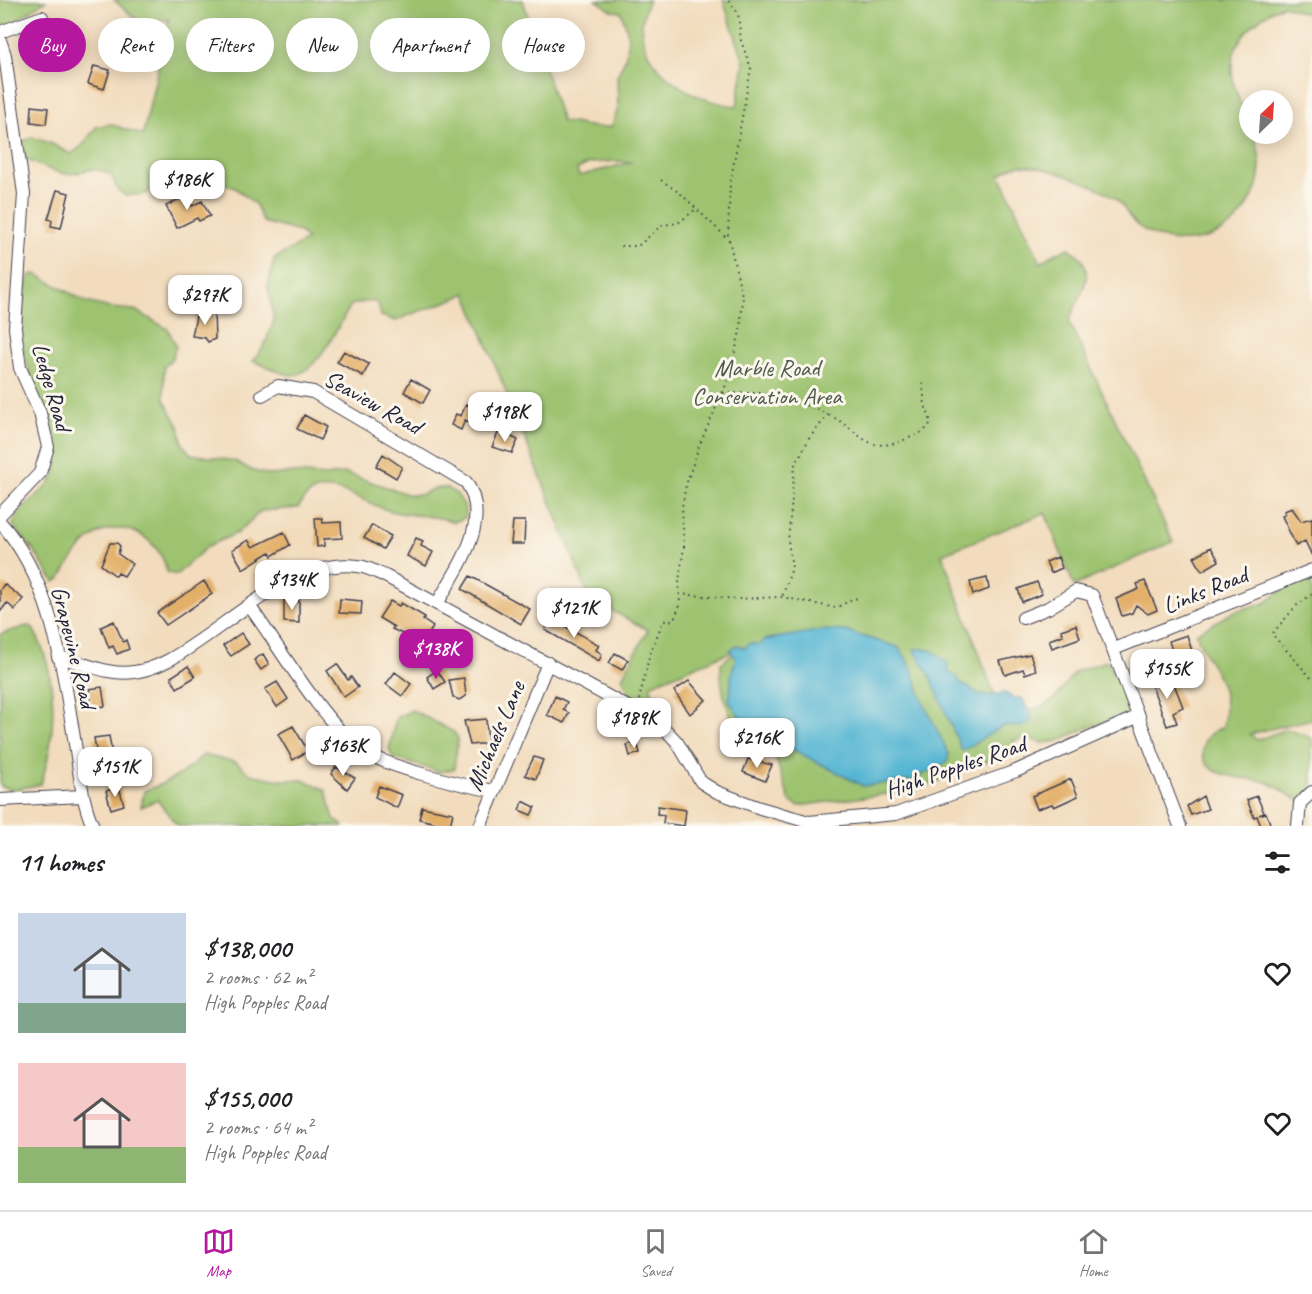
<!DOCTYPE html>
<meta charset="utf-8">
<style>
:root{--surface:#fff;--page:#f6f6f6;--text:#202124;--muted:#757577;--line:#e0e0e0;--accent:#b5179e}
body{margin:0;font-family:Caveat,sans-serif;background:var(--page);color:var(--text);height:100vh;display:flex;flex-direction:column;font-size:22px;white-space:nowrap}
*{box-sizing:border-box;margin:0}
p{font-size:20px;color:var(--muted)}
.icon{flex:none;width:33px;height:33px;fill:none;stroke:currentColor;stroke-width:2;stroke-linecap:round;stroke-linejoin:round}
.map{position:relative;height:826px;overflow:hidden}
.sheet{display:flex;flex-direction:column;background:var(--surface);flex:1}
.sheet>*{flex:none}
.hud{position:absolute;left:18px;top:18px;width:600px;height:54px;display:flex;gap:12px}
.needle{width:39px;rotate:25deg}
.fabs{position:absolute;left:1239px;top:90px;display:grid;gap:12px}
.fabs a{display:grid;place-items:center;width:54px;height:54px;border-radius:50%;background:var(--surface);box-shadow:0 3px 15px #0003;font-size:30px}
.price{position:absolute;translate:-50% -51px;padding:0 14px;border-radius:12px;background:#fff;color:#222;font-size:20px;line-height:39px;filter:drop-shadow(0 2px 3px #0008)}
.price::after{content:'';position:absolute;left:50%;top:36px;width:18px;height:14px;margin-left:-9px;background:inherit;clip-path:polygon(0 0,100% 0,50% 100%)}
.price.on{background:var(--accent);color:#fff}
ul{padding:0;list-style:none}
li{display:flex;align-items:center;gap:18px;height:150px;padding:0 18px}
li span{display:grid;place-items:center;flex:none;width:168px;height:120px;border-radius:0px;color:#555}
li>.icon{margin-inline-start:auto}
span .icon{width:72px;height:72px;fill:#fffc;stroke-width:1}
li b{font-size:26px}
h2{display:flex;justify-content:space-between;align-items:center;height:72px;padding:0 18px;font-size:26px}
.chip{padding:0 21px;border-radius:27px;background:var(--surface);box-shadow:0 3px 15px #0003;font-size:21px;line-height:54px}
.chip.on{background:var(--accent);color:#fff}
.menu{display:flex;justify-content:space-around;align-items:center;height:84px;border-top:2px solid var(--line);background:var(--surface);font-size:16px;color:var(--muted)}
.menu a{display:grid;justify-items:center;gap:3px}
.menu .on{color:var(--accent)}
.map>svg:first-child{display:block}
.green{fill:#9dc36f;stroke:#607255;stroke-width:1.5;fill-rule:evenodd}
.water{fill:#55b6d3;stroke:#3c6c87;stroke-width:1.5}
.building{fill:#e3b06b}
.lines{fill:none;stroke-linecap:round;stroke-linejoin:round}
.minor-casing{stroke:#413e4e;stroke-width:14}
.path{stroke:#413e4e;stroke-width:2;stroke-dasharray:1.5 4.5;stroke-linecap:butt}
.minor{stroke:#fff;stroke-width:12}
.labels{text-anchor:middle;dominant-baseline:central;stroke-width:6;stroke-linejoin:round;paint-order:stroke}
.park-label{font-size:24px;fill:#4d5a4d;stroke:#fbf7ec}
.street-label{font-size:24px;fill:#22223b;stroke:#fbf7ec}
</style>
<div class="map">
<svg width="1312" height="826" viewBox="0 0 1312 826">
<rect width="100%" height="100%" fill="#fbf7ec"/>
<filter id="ink" filterUnits="userSpaceOnUse"><feTurbulence type="fractalNoise" baseFrequency=".0167" numOctaves="2"/><feDisplacementMap in="SourceGraphic" scale="12" xChannelSelector="R" yChannelSelector="G"/><feConvolveMatrix kernelMatrix="1 2 1 2 8 2 1 2 1" color-interpolation-filters="sRGB"/></filter>
<filter id="wash" filterUnits="userSpaceOnUse"><feTurbulence type="fractalNoise" baseFrequency=".008" numOctaves="4" result="noise"/><feDisplacementMap in="SourceGraphic" scale="24" xChannelSelector="R" yChannelSelector="G"/><feGaussianBlur stdDeviation="1.35" result="paint"/><feColorMatrix in="noise" values="0 0 0 0 0 0 0 0 0 0 0 0 0 0 0 0 0 1.4 0 .05"/><feComposite in="paint" operator="in"/></filter>
<g filter="url(#wash)">
<rect width="100%" height="100%" fill="#f2dcbd"/>
<!-- green -->
<path class="green" d="M0 0H46L3 30 0 28Z
M114 0H523L562 122C577 122 599 131 612 126L618 108 617 76 625 59 628 43 627 30 621 12 611 10 596 0H649C620 58 687 102 737 106L744 62 723 0H1312V12L1304 13 1283 5C1258 16 1230 40 1232 71 1233 89 1243 108 1249 124L1250 134H1253C1264 159 1262 183 1247 207 1224 244 1173 252 1138 226 1129 219 1124 205 1115 198 1099 186 1034 161 1015 166 1010 167 1004 173 1000 175L1041 263 1051 255 1069 248C1103 270 1078 294 1069 322L1173 542 1074 586 1045 513 942 554 998 704 1014 702 1031 710 1047 705 1056 697 1075 672 1106 661 1122 686 1129 711 1123 718 1091 726 1058 741 1042 743 1027 738 1013 741 1016 750 915 790 799 806 790 802 774 753C765 748 752 743 745 736 726 718 720 688 721 663L740 648 650 685 659 714 627 695 629 694 622 677 648 630 590 599 466 293C443 306 420 308 396 321L381 316 378 303 370 301 351 305C339 324 317 374 293 375 285 376 262 364 253 361L264 346 274 321 268 286 274 259 307 240 300 232 263 222 256 205 235 188 196 171 163 178 146 194 126 196 118 190 111 175C84 162 89 175 65 174 52 172 37 164 25 159L21 143 32 137 50 143 71 154 83 145 96 127 110 124 143 135 169 19 148 24 136 19ZM617 161 632 162 579 176 577 169 590 163Z
M36 274 86 302 110 308 135 310 168 329 176 346 172 358 164 367V399L179 426 183 445 191 454 235 461 251 470 269 475 294 473 326 476 345 473 410 495 423 494 434 488H446L457 494 464 505 466 517 455 522C435 514 412 517 390 511 370 505 344 487 323 489 310 490 304 498 298 508L261 511 237 533 208 546 176 575 167 572C161 540 126 517 96 535 79 545 70 563 60 579L54 582 34 551 13 526C18 501 57 491 57 463 56 416 23 376 20 331 19 314 24 297 27 281L30 275Z
M1312 575V719L1250 734 1257 740 1287 729 1312 738V803L1307 804C1292 799 1281 787 1266 782 1246 776 1200 780 1203 749 1204 736 1213 731 1223 727 1232 679 1210 672 1196 633L1235 611 1265 603 1291 584Z
M27 626 32 627C59 672 57 735 41 784L13 790 0 786V634Z
M412 710 454 732 458 738 454 769 440 772 393 758 389 749 396 718Z
M203 755 236 762 250 774 280 780H304L326 790 334 819 344 826H178L157 800 141 807 144 791C168 782 185 774 203 755Z"/>
<!-- water -->
<path class="water" d="M823 630 845 631 898 647 910 664 925 706 949 754 947 762 912 780 863 786 788 747 750 732 729 701C733 683 728 677 736 659L730 650 737 645 745 648 750 643 758 645 764 640Z
M914 649C929 648 938 652 948 664V671L958 678 960 683 983 696 1005 693 1013 698H1022L1032 718 1030 723 1020 727 1003 726 962 751 931 678Z"/>
<g id="blocks">
<!-- building -->
<path class="building" d="M123 43 127 52 116 58 112 49Z
M94 66 110 70 104 89 88 84Z
M32 106 48 108 46 124 31 122Z
M57 190 69 193 61 228 51 226 52 220 48 219Z
M187 195 192 206 202 201 210 216 199 221 197 218 177 228 166 206Z
M197 311 214 313 215 339 208 342 205 338 192 336Z
M344 351 369 364 363 376 337 362Z
M411 379 430 390 423 403 404 392Z
M466 404 484 412 478 426 465 420 461 430 451 425 456 414 461 416Z
M304 415 326 427 320 440 297 429Z
M499 431 518 440 512 453 492 447Z
M383 454 402 467 396 478 376 466Z
M1292 508 1301 521 1312 518V556L1305 541 1296 546 1282 516 1286 514 1284 511Z
M315 518H322L323 523 341 522 342 538 324 539V546L317 547Z
M513 521H525L524 544H511Z
M372 525 391 536 383 549 364 538Z
M284 532 290 545 272 556 270 552 243 569 232 550 248 540 253 547Z
M416 538 423 541 421 546 433 552 426 566 407 556Z
M110 543H117L120 546 118 554 132 564 124 576 118 573 116 576 101 565Z
M1211 547 1219 561 1202 571 1194 557Z
M1058 557 1062 568 1051 573 1046 562Z
M470 576 530 609 521 624 462 589Z
M987 578 989 589 973 595 970 582Z
M204 581 212 594 166 625 157 613Z
M1145 581 1157 610 1148 614 1136 605 1132 613 1122 616 1116 599 1139 589 1137 584Z
M1037 582 1042 594 1022 602 1018 589Z
M4 584 23 599 15 610 7 603 0 612V590Z
M284 599 299 600V623L284 622Z
M340 599 362 601 361 614 339 613Z
M390 601 399 606 401 603 425 617 423 620 433 627 423 644 392 629 394 627 379 618Z
M551 618 599 645 596 650 602 654 599 661 545 630Z
M114 621 123 642 126 640 129 649 117 654 113 646 109 648 101 627Z
M1076 625 1080 638 1052 648 1049 640 1063 635 1061 630Z
M241 633 249 644 231 656 223 646Z
M1187 635 1192 651 1174 657 1169 641Z
M615 653 628 660 622 670 609 663Z
M263 654 269 664 261 670 254 660Z
M1030 654 1036 670 1025 674 1023 669 1005 675 1000 661Z
M337 664 348 680 351 677 358 687 344 697 327 671Z
M188 666 195 677 177 688 171 677Z
M437 670 445 682 434 689 427 677Z
M395 672 411 684 402 696 386 684Z
M1163 676 1167 687 1174 684 1183 707 1173 712 1177 723 1167 726 1150 681Z
M464 678 466 696 459 700 453 697 449 680Z
M689 681 706 700 690 714 674 691Z
M277 682 288 699 277 707 265 689Z
M102 687 105 706 92 708 89 689Z
M555 696 567 702 563 710 569 713 564 723 547 715Z
M486 719 488 743 470 745 464 721Z
M293 726 308 751 293 760 278 734Z
M109 736 112 753 97 756 94 738Z
M637 742 640 753 630 756 627 745Z
M534 757 543 760 536 779 525 775Z
M748 759 772 765 765 781 743 772Z
M336 767 355 778 347 789 331 774Z
M1071 779 1078 796 1054 807 1052 804 1037 809 1032 796Z
M379 786 402 795 397 808 375 797Z
M119 787 124 805 111 809 106 791Z
M1203 796 1208 809 1191 815 1187 806Z
M1257 796 1264 813 1259 815 1266 813 1271 826H1261L1257 816 1254 817 1247 800Z
M523 801 535 807 531 815 519 810Z
M658 806 686 810 684 826 663 823 664 815 657 814Z
M422 807 453 813 450 826 419 819Z"/>
</g>
</g>
<g filter="url(#ink)">
<use href="#blocks" fill-opacity="0" stroke="#413e4e" stroke-width="1.5"/>
<g class="lines">
<!-- minor casing -->
<g class="minor-casing">
<path id="minor" d="M0 32 42 17
M0 40 5 55 24 194 15 328 20 368 40 413 48 447 40 473 0 515
M262 395 278 386 313 392 466 482C493 522 457 568 437 604
M0 522C54 582 63 673 76 750 80 776 82 802 93 826
M250 607C279 646 322 721 359 748 383 767 462 785 493 791
M1023 618 1048 608 1076 591 1092 595 1180 826
M1114 649 1312 570
M58 657C84 662 107 676 134 672 157 669 177 656 196 643 241 613 300 558 358 566 368 567 378 573 387 577L661 725 677 742 701 782 717 792 760 808 809 822 896 814 1016 771 1139 716
M0 800 83 796
M480 826 548 663
M1298 826 1300 803 1312 792"/>
</g>
<!-- path -->
<path class="path" d="M661 180 681 194 729 240
M621 246H638L662 225 678 223 695 210
M723 393H761L815 408 828 415 810 437 795 465 788 541 792 568 782 597
M829 415C864 432 864 457 909 438 918 434 926 432 931 422L925 405 922 380
M679 594 737 599 782 597 836 608 852 599 860 598
M1312 594 1296 606 1272 634 1312 679
M639 700 649 657 663 621 674 620 680 605 679 581 684 547 682 507 686 485 699 446 729 378 740 331 743 300 728 235 730 184 751 68 741 41 738 13 728 0"/>
<!-- minor -->
<use href="#minor" class="minor"/>
</g>
</g>
<g class="labels">
<!-- park labels -->
<g class="park-label">
<text x="767" y="368">Marble Road<tspan x="767" dy="28">Conservation Area</tspan></text>
</g>
<!-- street labels -->
<g class="street-label">
<text transform="translate(52 387) rotate(74)">Ledge Road</text>
<text transform="translate(373 402) rotate(29)">Seaview Road</text>
<text transform="translate(1205 590) rotate(-22)">Links Road</text>
<text transform="translate(74 647) rotate(76)">Grapevine Road</text>
<text transform="translate(495 736) rotate(-67)">Michaels Lane</text>
<text transform="translate(955 767) rotate(-19)">High Popples Road</text>
</g>
</g>
</svg>
<div class="fabs">
<a><svg class="needle" viewBox="-14 -14 28 28"><path d="M0-13l5 13h-10z" fill="#e53935"/><path d="M0 13l5-13h-10z" fill="#757577"/></svg></a>
</div>
<b class="price" style="left:187px;top:211px">$186K</b>
<b class="price" style="left:205px;top:326px">$297K</b>
<b class="price" style="left:505px;top:443px">$198K</b>
<b class="price" style="left:292px;top:611px">$134K</b>
<b class="price" style="left:574px;top:639px">$121K</b>
<b class="price on" style="left:436px;top:680px">$138K</b>
<b class="price" style="left:1167px;top:700px">$155K</b>
<b class="price" style="left:634px;top:749px">$189K</b>
<b class="price" style="left:757px;top:769px">$216K</b>
<b class="price" style="left:343px;top:777px">$163K</b>
<b class="price" style="left:115px;top:798px">$151K</b>
<div class="hud">
<a class="chip on">Buy</a>
<a class="chip">Rent</a>
<a class="chip">Filters</a>
<a class="chip">New</a>
<a class="chip">Apartment</a>
<a class="chip">House</a>
</div>
</div>
<section class="sheet">
<h2>11 homes<svg class="icon" aria-label="filters" viewBox="0 0 24 24"><path d="M4 7h16M4 17h16"/><circle cx="9" cy="7" r="2"/><circle cx="15" cy="17" r="2"/></svg></h2>
<ul>
<li><span style="background:linear-gradient(#c9d6e8 75%,#7fa58c 0)"><svg class="icon" aria-label="home" viewBox="0 0 24 24"><path d="M3 11l9-7 9 7M6 9v11h12V9"/></svg></span><div><b>$138,000</b><p>2 rooms · 62 m²</p><p>High Popples Road</p></div><svg class="icon" aria-label="heart" viewBox="0 0 24 24"><path d="M12 20l-8-8c-3-5 5-10 8-4 3-6 11-1 8 4z"/></svg></li>
<li><span style="background:linear-gradient(#f6c9c9 70%,#8fb573 0)"><svg class="icon" aria-label="home" viewBox="0 0 24 24"><path d="M3 11l9-7 9 7M6 9v11h12V9"/></svg></span><div><b>$155,000</b><p>2 rooms · 64 m²</p><p>High Popples Road</p></div><svg class="icon" aria-label="heart" viewBox="0 0 24 24"><path d="M12 20l-8-8c-3-5 5-10 8-4 3-6 11-1 8 4z"/></svg></li>
</ul>
</section>
<nav class="menu">
<a class="on"><svg class="icon" aria-label="map" viewBox="0 0 24 24"><path d="M3 6l6-2 6 2 6-2v14l-6 2-6-2-6 2zM9 4v14M15 6v14"/></svg>Map</a>
<a><svg class="icon" aria-label="saved" viewBox="0 0 24 24"><path d="M7 4h10v16l-5-4-5 4z"/></svg>Saved</a>
<a><svg class="icon" aria-label="home" viewBox="0 0 24 24"><path d="M3 11l9-7 9 7M6 9v11h12V9"/></svg>Home</a>
</nav>
